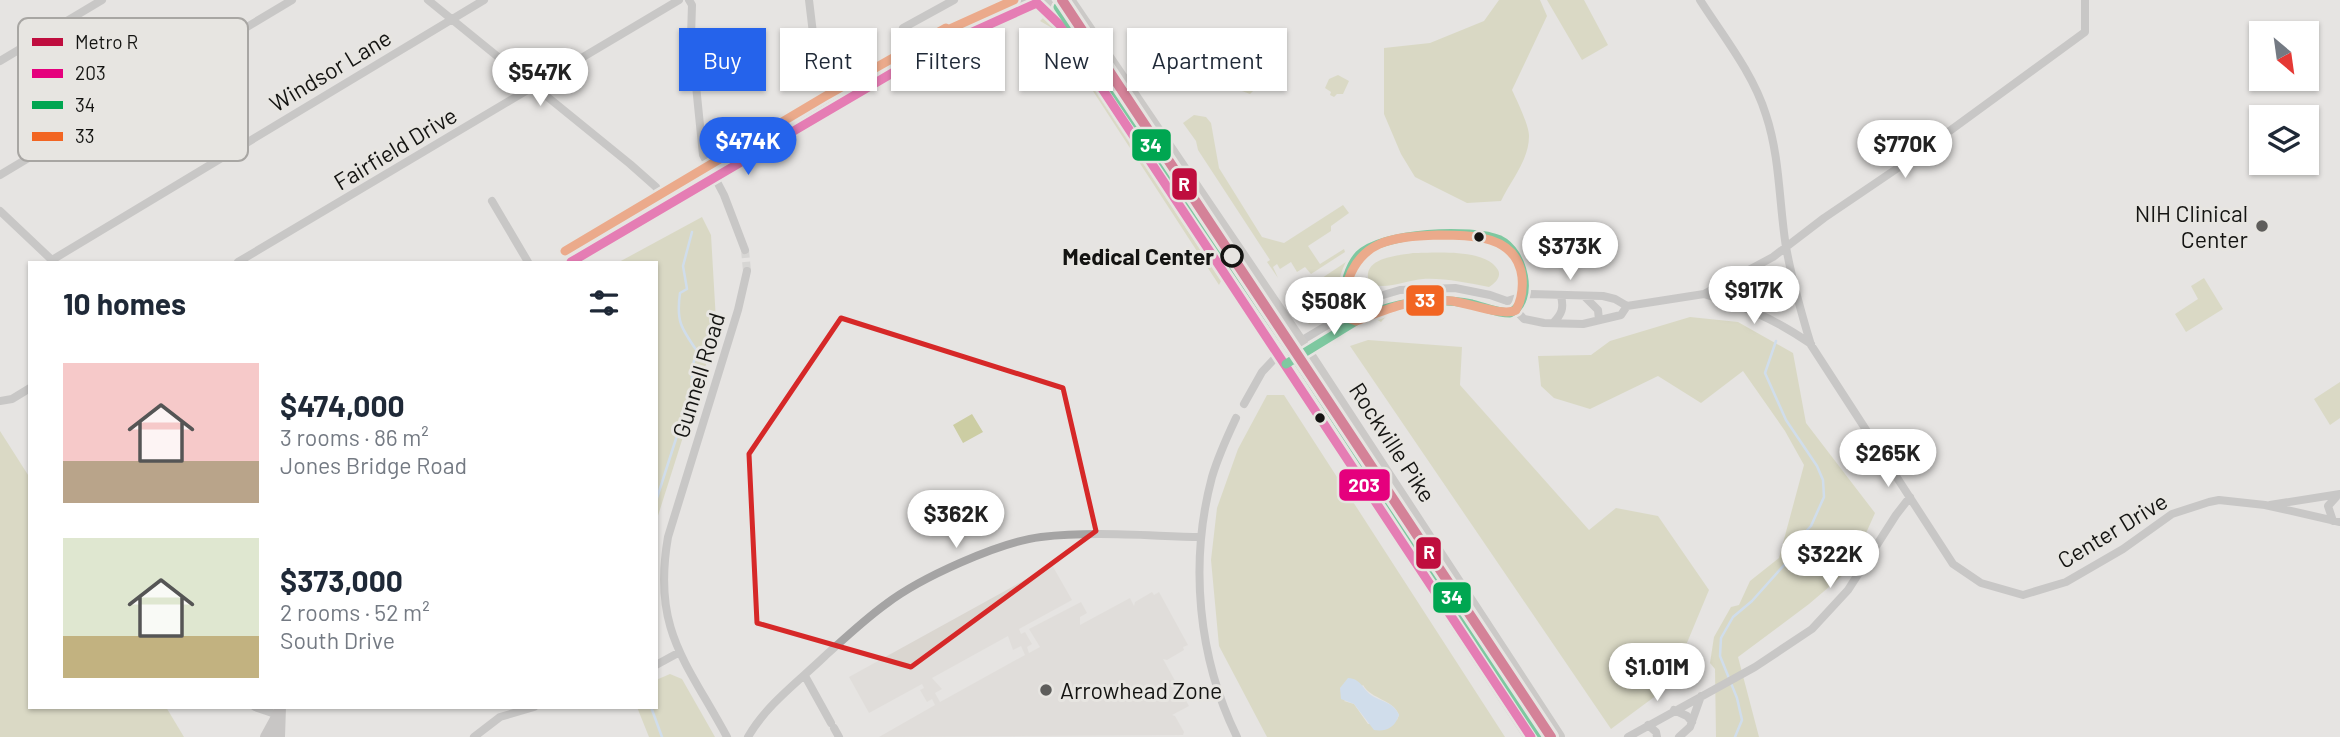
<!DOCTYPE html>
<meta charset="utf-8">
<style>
:root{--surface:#fff;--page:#f2f2f3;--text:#1f2937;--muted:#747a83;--accent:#2563eb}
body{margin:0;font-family:Barlow,sans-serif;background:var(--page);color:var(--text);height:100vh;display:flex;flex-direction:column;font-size:26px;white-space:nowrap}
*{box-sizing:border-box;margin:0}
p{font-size:23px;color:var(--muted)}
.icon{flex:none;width:38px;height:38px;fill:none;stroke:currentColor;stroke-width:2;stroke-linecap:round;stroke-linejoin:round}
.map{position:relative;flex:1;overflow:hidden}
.sheet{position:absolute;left:28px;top:261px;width:630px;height:448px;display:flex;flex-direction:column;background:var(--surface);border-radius:0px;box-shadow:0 2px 5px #0004}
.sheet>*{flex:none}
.hud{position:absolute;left:679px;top:28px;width:665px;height:63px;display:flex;gap:14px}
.needle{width:46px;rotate:151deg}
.controls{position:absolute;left:2249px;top:21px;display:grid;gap:14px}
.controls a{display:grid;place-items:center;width:70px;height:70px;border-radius:0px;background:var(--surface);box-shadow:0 2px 5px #0004;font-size:35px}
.price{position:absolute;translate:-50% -60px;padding:0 16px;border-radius:24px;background:#fff;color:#222;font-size:23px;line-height:46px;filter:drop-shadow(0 2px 4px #0008)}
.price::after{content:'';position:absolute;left:50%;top:42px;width:21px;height:16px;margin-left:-10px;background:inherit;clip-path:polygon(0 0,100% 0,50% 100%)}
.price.on{background:var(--accent);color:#fff}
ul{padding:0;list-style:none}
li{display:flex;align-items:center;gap:21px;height:175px;padding:0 35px}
li span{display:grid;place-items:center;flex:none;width:196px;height:140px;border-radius:0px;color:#555}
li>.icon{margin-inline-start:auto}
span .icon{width:84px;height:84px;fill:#fffc;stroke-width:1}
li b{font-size:30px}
h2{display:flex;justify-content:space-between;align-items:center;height:84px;padding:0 35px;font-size:30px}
.chip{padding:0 24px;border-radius:0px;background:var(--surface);box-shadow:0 2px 5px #0004;font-size:24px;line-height:63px}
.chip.on{background:var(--accent);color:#fff}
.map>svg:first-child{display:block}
.built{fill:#dad6d0;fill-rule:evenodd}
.green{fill:#cccda3;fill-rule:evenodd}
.forest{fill:#cacb9f}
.water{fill:#b7d5f6}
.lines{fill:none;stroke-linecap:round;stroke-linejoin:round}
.stream{stroke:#b7d5f6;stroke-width:2.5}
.minor-tunnel{stroke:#c6c5c3;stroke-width:8;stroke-dasharray:8 4;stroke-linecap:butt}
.minor{stroke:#a5a4a4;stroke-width:8}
.secondary{stroke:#a5a3a2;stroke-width:12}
.primary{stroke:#aaa8a6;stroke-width:14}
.bus-1-casing{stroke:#e7e5e1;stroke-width:14}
.bus-2-casing{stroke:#e7e5e1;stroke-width:14}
.bus-3-casing{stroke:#e7e5e1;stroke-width:14}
.bus-1{stroke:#e5007d;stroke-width:9}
.bus-2{stroke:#00a651;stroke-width:9}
.bus-3{stroke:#f26522;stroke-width:9}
.metro-1-casing{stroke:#e7e5e1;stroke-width:16}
.metro-1{stroke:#bf0d3e;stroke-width:10}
.marked{fill:none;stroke:#d62828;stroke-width:5;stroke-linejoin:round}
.poi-dot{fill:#5e5d5b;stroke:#e7e5e1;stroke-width:2.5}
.bus-dot{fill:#141412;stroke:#e7e5e1;stroke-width:2.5}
.stop-dot{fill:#e7e5e1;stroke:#141412;stroke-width:3.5}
.labels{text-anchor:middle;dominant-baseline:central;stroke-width:6;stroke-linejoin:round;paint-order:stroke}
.street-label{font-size:23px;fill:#141412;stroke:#e7e5e1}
.poi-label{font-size:23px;fill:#141412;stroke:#e7e5e1;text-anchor:end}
.stop-label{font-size:23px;font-weight:bold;fill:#141412;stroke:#e7e5e1;text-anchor:end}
.key{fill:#e7e5e1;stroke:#a8a6a3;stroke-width:2}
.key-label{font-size:19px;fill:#141412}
.line-badge{stroke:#e7e5e1;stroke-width:2.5}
.badge-label{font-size:19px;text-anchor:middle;font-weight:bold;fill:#fff}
</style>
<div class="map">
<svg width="2340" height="737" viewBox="0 0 2340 737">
<rect width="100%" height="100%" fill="#e6e4e2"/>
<!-- built -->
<path class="built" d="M1052 565 1072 600 1019 629 1021 634 1025 632 1032 644 1027 647 1029 653 1040 647 1029 629 1081 602 1087 613 1080 617V625L1130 598 1134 606 1135 602 1152 592 1154 595 1159 592 1188 645 1183 647 1184 650 1167 660 1163 659 1189 706 1172 715 1175 716 1184 732 1183 735 879 737 935 705 932 699 927 702 920 690 924 688 922 684 869 713 849 677ZM1008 636 1013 650 1021 646 1025 655 940 702 935 693 942 689 932 678Z"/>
<!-- green -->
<path class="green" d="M1547 0H1584L1608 45 1582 60Z
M1044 17 1050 23 1221 281 1219 285 1052 28 1040 21Z
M1239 33 1247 42 1216 72 1200 57Z
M1243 65 1259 74 1262 82 1250 94 1234 88 1226 77 1235 68Z
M1338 75 1349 81 1343 94H1337L1334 97 1330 95 1331 92 1325 88 1329 79Z
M1194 115 1206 117 1211 123 1219 168 1262 237 1284 243 1343 205 1349 213 1331 226V231L1308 246 1320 264 1344 249 1345 252 1311 274 1305 267 1297 272 1291 262 1280 269 1277 264 1273 267 1278 278 1267 262 1270 260 1198 150 1196 141 1183 123Z
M1373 244 1377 249C1355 259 1356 281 1345 299 1338 311 1320 317 1309 324L1300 311 1307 306 1302 297 1318 286 1316 282Z
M1413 253C1434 253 1486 248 1498 270 1502 277 1494 284 1489 287 1467 283 1445 278 1423 279 1407 280 1384 291 1369 283 1361 258 1395 256 1413 253Z
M2204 278 2223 309 2186 332 2175 314 2198 299 2191 286Z
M1429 298V304L1398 303 1381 322 1365 313 1386 304Z
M1368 340 1462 347 1460 385 1589 530 1616 508 1658 516 1709 590 1669 686 1611 729 1350 346Z
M2340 382V418L2330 425 2314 399Z
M1267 395H1284L1505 737H1267L1219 646 1211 560 1217 508 1238 449ZM1363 685C1372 700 1393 699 1399 715L1397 720 1368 724 1354 704 1344 701Z
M972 414 983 432 963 443 953 425Z
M0 431 30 478V707H166L184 737H0Z
M670 674 682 679 715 737H649L637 707H656V680Z"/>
<!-- forest -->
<path class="forest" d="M1499 0H1540L1547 16 1512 90C1517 101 1529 125 1529 136 1529 160 1511 180 1501 201L1467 203 1415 177 1401 154 1384 114V48L1430 43 1484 21Z
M702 217 711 235 716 321 709 355 656 522V262H619Z
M1690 317 1738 322 1793 353 1806 423 1875 513 1850 569 1809 604 1738 657 1759 737H1716L1715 669 1710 663 1714 637 1731 607 1739 605 1750 581 1779 558 1804 465 1785 431 1743 371 1701 403 1658 376 1590 409 1554 398 1541 386 1538 356 1591 355 1610 341Z"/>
<!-- water -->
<path class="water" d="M1348 678C1361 679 1362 688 1371 695 1381 702 1394 702 1399 715 1395 727 1387 732 1374 730L1354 704 1341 699 1340 688Z"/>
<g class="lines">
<!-- stream -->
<path class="stream" d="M656 501 683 417 692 402V368L697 351C681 328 676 321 680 293L687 289 683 266 692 232
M651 707 662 737
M1735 737 1742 720 1737 698 1720 656 1721 638 1733 617 1752 601 1786 563 1796 542 1811 526 1824 497 1823 480 1817 466 1786 420 1765 373 1776 341"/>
<!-- minor-tunnel -->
<path class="minor-tunnel" d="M745 250 747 271"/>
<!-- minor -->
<path class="minor" d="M428 0 630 164 656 187 666 205
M689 0 692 5 691 36 703 155 724 195 745 250
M809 0 818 75 830 108
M1700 0C1723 36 1753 73 1766 115 1780 157 1779 203 1786 247 1792 280 1801 312 1811 345L1953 564 1981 583 2023 595 2066 582 2123 549 2172 514 2209 502 2219 500 2265 505 2340 522
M903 28 954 0
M0 61 102 0
M0 175 292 0
M492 201 528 262
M0 211 54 262
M52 260 484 0
M238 262 679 0
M1704 294C1748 308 1773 318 1811 344
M1584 296 1598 310 1599 320
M1507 301 1530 294 1603 296 1615 299 1627 306 1704 294 1773 257 1824 218 1914 157 2085 32V0
M1553 323C1562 314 1564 308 1561 296
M0 401 12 399 30 388
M1244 404 1262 372 1279 354 1373 298 1400 290 1455 288 1490 295 1507 301 1524 319 1544 323 1583 324 1621 315 1627 306
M1236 418C1227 437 1218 457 1212 477 1189 563 1198 658 1237 737
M2270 505 2340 494
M2333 521 2328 506 2337 496
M656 665 678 653
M805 676 831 723
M255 707 278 715
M1674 710 1687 716 1692 722
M1648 725 1656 732 1657 737
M834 728 839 737
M474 737 500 717 534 707
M727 737C686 661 652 630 668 537L738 310 747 271
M748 737C766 705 799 681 825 656 845 638 864 620 886 604 920 578 999 542 1041 537 1094 531 1148 536 1201 537
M1628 737 1755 667 1812 629 1848 590 1896 515 1910 497
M1679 737 1690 727 1701 696"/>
<!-- secondary -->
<path class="secondary" d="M571 262 830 108 1021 0
M266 737 278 715
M279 737 280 707"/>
<!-- primary -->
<path class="primary" d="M1043 0 1279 354 1531 737
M1068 0 1299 341 1558 737"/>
<!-- bus-1 casing -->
<g class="bus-1-casing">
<path id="bus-1" d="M571 262 928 52 1037 3 1060 25 1531 737"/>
</g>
<!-- bus-2 casing -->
<g class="bus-2-casing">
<path id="bus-2" d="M1058 7 1289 348 1543 737
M1343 300C1345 285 1348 267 1359 255 1382 232 1472 228 1500 240 1523 251 1536 300 1510 313 1497 313 1484 307 1472 304 1434 296 1397 302 1363 317
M1286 364 1356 321"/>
</g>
<!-- bus-3 casing -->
<g class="bus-3-casing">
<path id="bus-3" d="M923 41 1014 0
M1438 235C1472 235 1517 235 1522 277 1523 288 1521 301 1516 310 1504 317 1468 303 1452 301 1414 297 1390 308 1356 321L1345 317C1340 309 1343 301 1345 291 1357 239 1393 237 1438 235Z
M565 251 824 97 946 28"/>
</g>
<!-- bus-1 -->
<use href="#bus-1" class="bus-1"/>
<!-- bus-2 -->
<use href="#bus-2" class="bus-2"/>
<!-- bus-3 -->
<use href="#bus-3" class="bus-3"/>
<!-- metro-1 casing -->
<g class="metro-1-casing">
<path id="metro-1" d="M1062 0 1551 737"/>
</g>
<!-- metro-1 -->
<use href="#metro-1" class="metro-1"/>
</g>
<!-- marked area -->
<path d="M0 0H2340V737H0ZM841 318 1063 388 1096 531 911 667 757 623 749 454Z" fill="#e6e4e2" fill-opacity=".55" fill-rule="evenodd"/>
<path class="marked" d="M841 318 1063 388 1096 531 911 667 757 623 749 454Z"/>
<!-- markers -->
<g class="poi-dot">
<circle cx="2262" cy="226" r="7"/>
<circle cx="1046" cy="690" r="7"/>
</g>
<g class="bus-dot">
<circle cx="1479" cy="237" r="6"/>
<circle cx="1320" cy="418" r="6"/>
</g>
<circle class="stop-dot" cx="1232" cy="256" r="10"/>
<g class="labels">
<!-- street labels -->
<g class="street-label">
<text transform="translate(330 70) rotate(-31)">Windsor Lane</text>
<text transform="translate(395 148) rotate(-31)">Fairfield Drive</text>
<text transform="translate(698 375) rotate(-73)">Gunnell Road</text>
<text transform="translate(1393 442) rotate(57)">Rockville Pike</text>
<text transform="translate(2112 530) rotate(-31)">Center Drive</text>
</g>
<!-- poi labels -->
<g class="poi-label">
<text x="2248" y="213">NIH Clinical<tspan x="2248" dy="26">Center</tspan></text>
<text x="1060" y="690" text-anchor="start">Arrowhead Zone</text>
</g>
<!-- stop labels -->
<g class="stop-label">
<text x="1214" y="256">Medical Center</text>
</g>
</g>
<!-- legend -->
<rect x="18" y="18" width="230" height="143" rx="10" class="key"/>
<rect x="32" y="38" width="31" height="8" fill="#bf0d3e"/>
<rect x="32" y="69" width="31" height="9" fill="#e5007d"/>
<rect x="32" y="101" width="31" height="8" fill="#00a651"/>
<rect x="32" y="132" width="31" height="9" fill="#f26522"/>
<g class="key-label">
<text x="75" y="49">Metro R</text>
<text x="75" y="80">203</text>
<text x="75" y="112">34</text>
<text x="75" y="143">33</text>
</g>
<g class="line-badge">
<rect x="1131" y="128" width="41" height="34" rx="7" fill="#00a651"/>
<rect x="1171" y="167" width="27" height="34" rx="7" fill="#bf0d3e"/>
<rect x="1405" y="284" width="40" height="33" rx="7" fill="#f26522"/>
<rect x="1338" y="468" width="53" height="34" rx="7" fill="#e5007d"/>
<rect x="1415" y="536" width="27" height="34" rx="7" fill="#bf0d3e"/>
<rect x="1432" y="581" width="40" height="33" rx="7" fill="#00a651"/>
</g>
<g class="badge-label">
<text x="1151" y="152">34</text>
<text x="1184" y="191">R</text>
<text x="1425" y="307">33</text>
<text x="1364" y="492">203</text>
<text x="1429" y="559">R</text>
<text x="1452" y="604">34</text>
</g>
</svg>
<div class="controls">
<a><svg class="needle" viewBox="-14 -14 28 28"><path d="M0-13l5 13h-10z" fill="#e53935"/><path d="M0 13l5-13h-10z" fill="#747a83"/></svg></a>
<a><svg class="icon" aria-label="layers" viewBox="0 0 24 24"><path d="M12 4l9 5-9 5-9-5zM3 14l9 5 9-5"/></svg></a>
</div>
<b class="price" style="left:540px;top:108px">$547K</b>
<b class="price on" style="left:748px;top:177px">$474K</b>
<b class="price" style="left:1905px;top:180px">$770K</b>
<b class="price" style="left:1570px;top:282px">$373K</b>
<b class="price" style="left:1754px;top:326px">$917K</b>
<b class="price" style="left:1334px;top:337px">$508K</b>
<b class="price" style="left:1888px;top:489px">$265K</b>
<b class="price" style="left:956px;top:550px">$362K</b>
<b class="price" style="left:1830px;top:590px">$322K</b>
<b class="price" style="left:1657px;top:703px">$1.01M</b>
<div class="hud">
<a class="chip on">Buy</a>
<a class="chip">Rent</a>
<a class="chip">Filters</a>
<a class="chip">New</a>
<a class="chip">Apartment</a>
</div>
<section class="sheet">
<h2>10 homes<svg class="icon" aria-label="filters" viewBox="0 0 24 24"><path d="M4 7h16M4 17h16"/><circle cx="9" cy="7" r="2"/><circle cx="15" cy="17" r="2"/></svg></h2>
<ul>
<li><span style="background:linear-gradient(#f6c9c9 70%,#b9a48a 0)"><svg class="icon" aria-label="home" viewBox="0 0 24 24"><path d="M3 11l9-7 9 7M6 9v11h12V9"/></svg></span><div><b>$474,000</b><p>3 rooms · 86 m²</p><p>Jones Bridge Road</p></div></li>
<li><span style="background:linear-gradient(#dfe7d0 70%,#c2b280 0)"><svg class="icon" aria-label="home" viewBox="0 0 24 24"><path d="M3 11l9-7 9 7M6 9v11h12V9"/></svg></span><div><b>$373,000</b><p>2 rooms · 52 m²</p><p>South Drive</p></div></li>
</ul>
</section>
</div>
